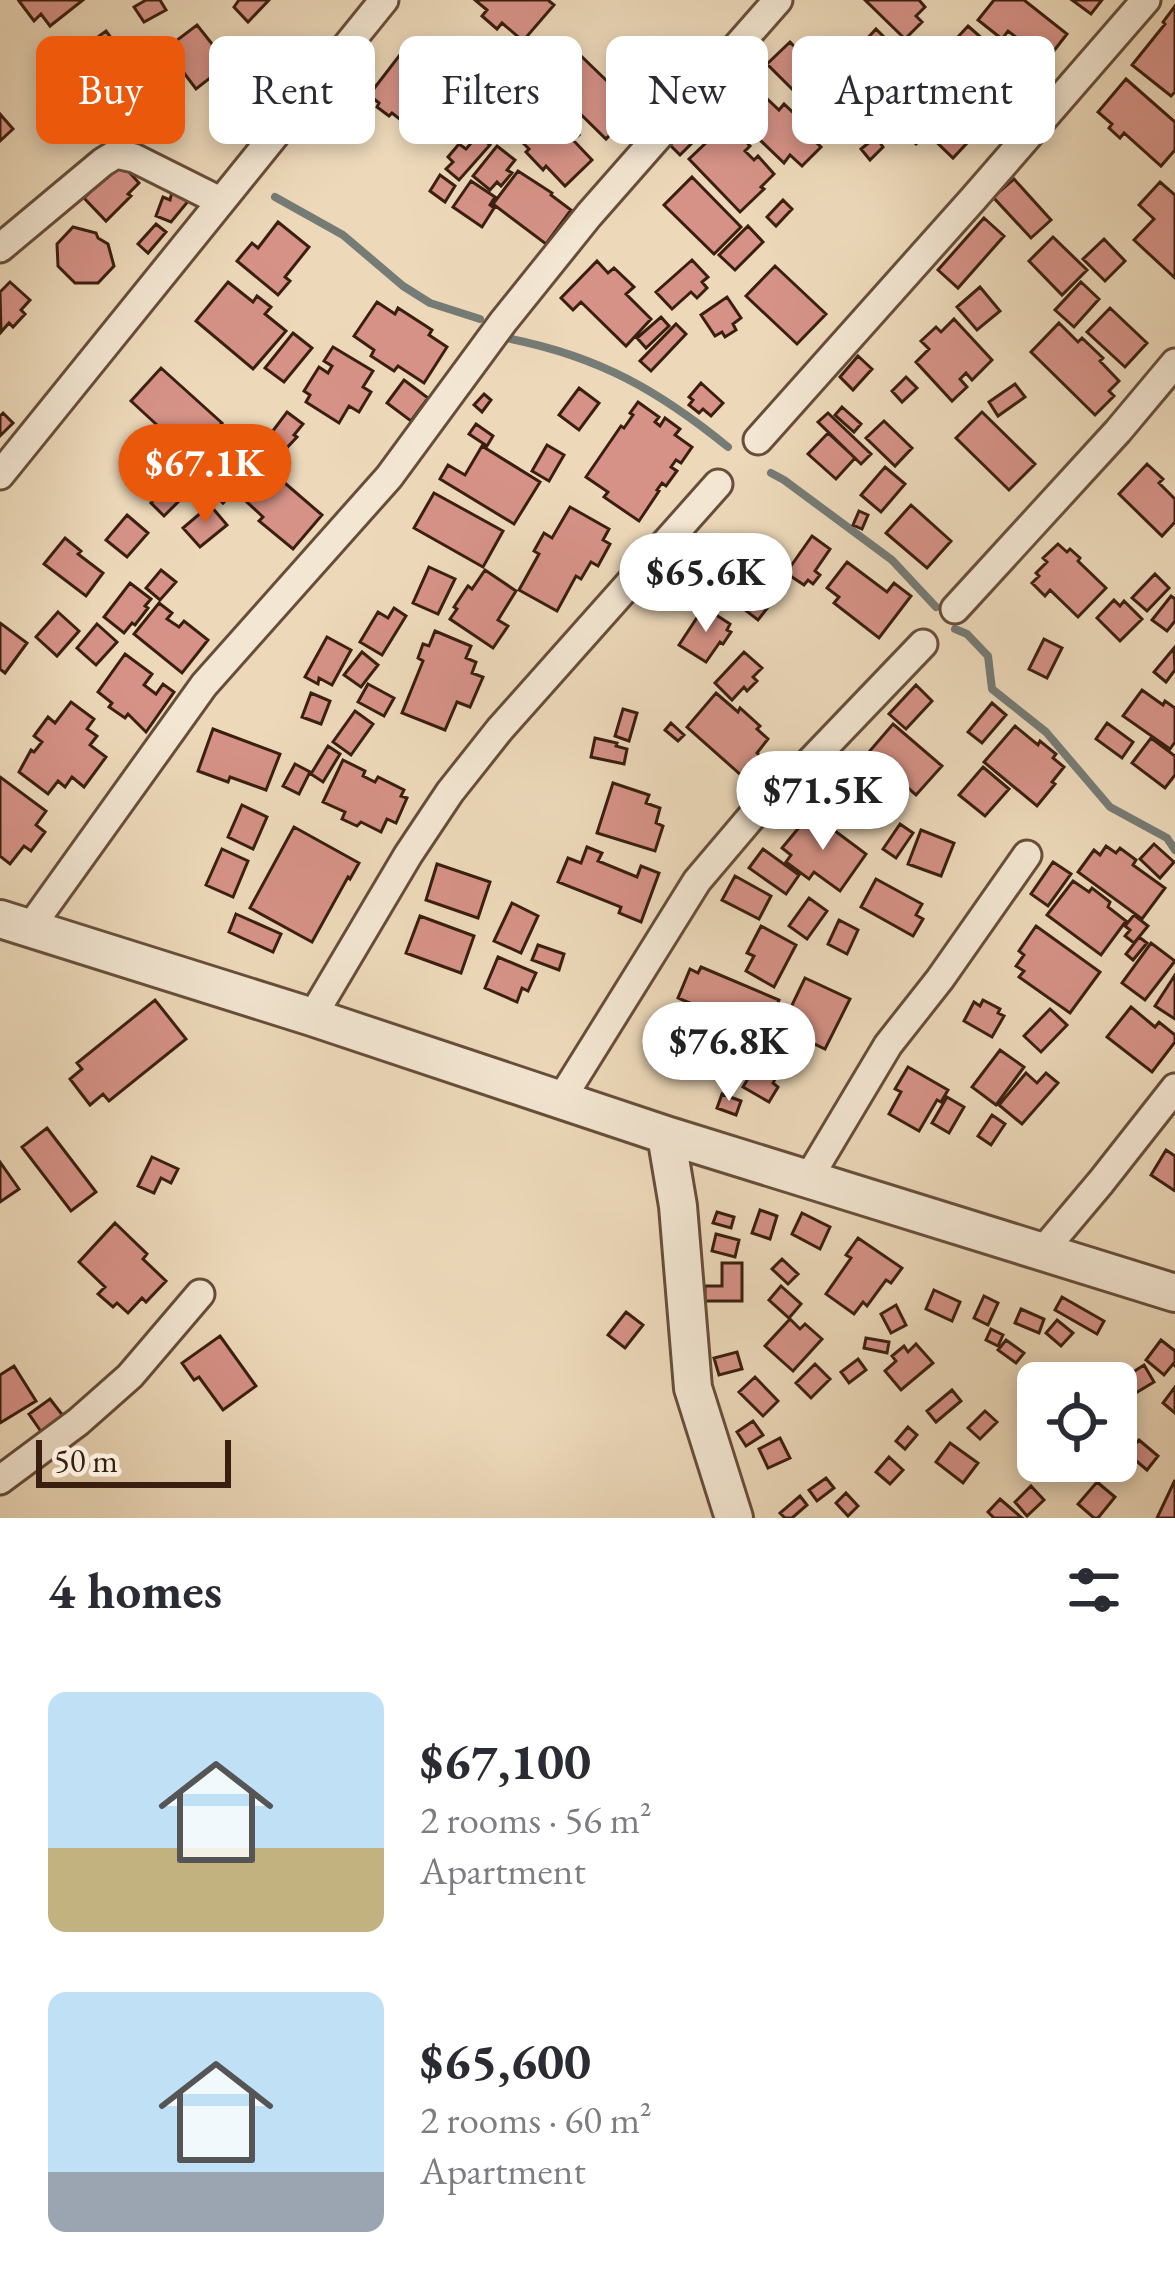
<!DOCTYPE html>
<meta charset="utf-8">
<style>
:root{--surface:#fff;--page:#f2f2f3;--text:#2b2b33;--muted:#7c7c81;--accent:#ea580c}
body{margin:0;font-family:"EB Garamond",serif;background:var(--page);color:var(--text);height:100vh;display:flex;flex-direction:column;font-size:45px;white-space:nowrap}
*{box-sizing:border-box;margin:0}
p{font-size:39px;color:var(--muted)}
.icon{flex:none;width:66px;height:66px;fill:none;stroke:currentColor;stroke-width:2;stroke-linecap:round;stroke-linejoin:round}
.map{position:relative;height:1518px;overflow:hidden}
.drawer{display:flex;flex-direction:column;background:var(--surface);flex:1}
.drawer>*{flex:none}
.hud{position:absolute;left:36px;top:36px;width:1104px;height:108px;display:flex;gap:24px}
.tools{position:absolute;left:1017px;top:1362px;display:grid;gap:24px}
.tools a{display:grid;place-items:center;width:120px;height:120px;border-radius:18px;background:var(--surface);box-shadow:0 6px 18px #0003;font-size:60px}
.scale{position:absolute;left:36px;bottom:30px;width:195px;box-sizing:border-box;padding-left:12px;border:6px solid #3a1f10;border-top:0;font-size:33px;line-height:42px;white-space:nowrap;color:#3a1f10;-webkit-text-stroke:9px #f3e6d2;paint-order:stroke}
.price{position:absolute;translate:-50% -102px;padding:0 27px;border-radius:42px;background:#fff;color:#222;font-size:39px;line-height:78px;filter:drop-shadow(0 3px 6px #0008)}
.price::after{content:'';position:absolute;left:50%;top:72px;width:36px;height:27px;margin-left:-18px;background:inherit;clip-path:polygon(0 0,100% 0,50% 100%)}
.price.on{background:var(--accent);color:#fff}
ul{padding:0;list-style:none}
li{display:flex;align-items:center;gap:36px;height:300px;padding:0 48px}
li span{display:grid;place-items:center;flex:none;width:336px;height:240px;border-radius:18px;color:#555}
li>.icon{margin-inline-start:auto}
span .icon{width:144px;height:144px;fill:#fffc;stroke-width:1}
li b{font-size:51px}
h2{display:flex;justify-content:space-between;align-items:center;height:144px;padding:0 48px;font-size:51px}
.chip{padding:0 42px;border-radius:18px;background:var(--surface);box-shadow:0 6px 18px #0003;font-size:42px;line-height:108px}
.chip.on{background:var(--accent);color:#fff}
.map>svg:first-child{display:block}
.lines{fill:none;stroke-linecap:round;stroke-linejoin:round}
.stream{stroke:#757b75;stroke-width:8}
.building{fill:#d69287;stroke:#3a1f10;stroke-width:3}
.minor-casing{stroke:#674e3a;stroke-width:33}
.tertiary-casing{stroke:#674e3a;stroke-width:42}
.minor{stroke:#f3e6d2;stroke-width:27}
.tertiary{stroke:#f3e6d2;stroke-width:36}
</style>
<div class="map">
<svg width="1175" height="1518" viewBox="0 0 1175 1518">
<rect width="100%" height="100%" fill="#edd9ba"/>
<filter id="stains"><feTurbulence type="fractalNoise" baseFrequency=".00167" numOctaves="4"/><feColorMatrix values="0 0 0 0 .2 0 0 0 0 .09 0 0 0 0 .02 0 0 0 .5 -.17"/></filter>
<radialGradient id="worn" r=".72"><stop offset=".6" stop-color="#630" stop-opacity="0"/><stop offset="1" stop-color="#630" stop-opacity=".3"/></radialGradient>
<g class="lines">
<!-- stream -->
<path class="stream" d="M275 197 343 235 403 286 430 303 480 319
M511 339C599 357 658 390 728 447
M771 473 784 480 892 560 936 607
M955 629 967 634 988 656 992 689 1046 732 1110 807 1167 838 1175 850"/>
</g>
<!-- building -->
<path class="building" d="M21 0H83L50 26 41 14 34 21 19 1Z
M146 0H160L166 10 144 22 134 7Z
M239 0H269L248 22 234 7Z
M475 0H548L554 5 523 41 502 23 497 29 482 16 487 10Z
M865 0H919L925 7 916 16 922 22 905 39Z
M994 0H1024L1067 34 1039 70 1023 57 1030 48 1008 31 1002 39 978 20Z
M1072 0H1102L1091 14Z
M1175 6V92L1171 96 1132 65 1165 24 1163 22Z
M197 25 228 64 196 89 178 65 181 63 168 47Z
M968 26 992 47 957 85 933 64Z
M876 29 906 59 873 92 849 67 867 48 863 43Z
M106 31 128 61 135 57 144 69 139 73 151 90 143 95 147 100 119 121 89 80 77 90 59 65Z
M478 38 495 53 486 64 469 49Z
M790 42 823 76 801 98 767 64Z
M579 54 635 108 606 139 550 84Z
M399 56 421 73 418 77 447 100 420 135 392 113 389 116 377 107 379 103 369 95Z
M922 72 982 127 953 158 927 133 916 144 892 122 912 101 903 92Z
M1126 79 1175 122V150L1161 166 1124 133 1120 138 1109 128 1112 124 1098 112Z
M846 80 870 104 844 130 822 108 835 95 830 91Z
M890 80 899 88 885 103 876 95Z
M761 93 779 110 784 104 804 123 800 127 821 147 802 166 790 155 784 163 737 118Z
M531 97 542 109 530 119 520 107Z
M552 109 579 135 573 140 592 160 565 186 546 166 543 170 526 152 529 149 523 143Z
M0 114 13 129 0 141Z
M728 122 750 146 745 151 754 160 758 156 774 174 761 187 764 189 740 212 689 159Z
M679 134 691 144 680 155 669 144Z
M478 135 490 145 459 180 446 169 453 162 448 157 459 144 466 149Z
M876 137 883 147 870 160 861 149Z
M497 146 515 160 507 170 512 173 501 186 497 182 490 190 473 176Z
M115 168 129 172 139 183 128 194 131 196 106 221 84 198Z
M518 171 552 193 551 195 571 210 546 244 493 204Z
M440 175 455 186 445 202 430 191Z
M692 177 741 227 714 254 664 205Z
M1014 179 1051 220 1031 238 993 197Z
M471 181 495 197 490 205 494 208 482 227 453 207Z
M1160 182 1175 195V278L1134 240 1154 219 1139 205Z
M172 192 190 199 171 222 156 216 163 197 170 200Z
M783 200 792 209 776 226 767 217Z
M984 218 1004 236 958 288 938 270Z
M278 222 309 247 285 277 290 281 278 295 237 261 252 243 258 248Z
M156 224 166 232 148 253 138 244Z
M748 226 763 242 735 270 719 255Z
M73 227 96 233 98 238 108 244 114 266 98 283H75L58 266 57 244Z
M1053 237 1087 270 1062 295 1029 261Z
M1104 239 1125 261 1105 281 1083 259Z
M692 260 708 277 702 282 707 288 697 298 691 292 672 309 656 292Z
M597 261 608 273 614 268 634 287 626 294 651 319 626 346 581 302 573 310 561 298Z
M775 266 826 314 797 344 746 296Z
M10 282 30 300 21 310 25 314 13 327 9 323 1 332 0 292Z
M228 282 253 302 257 296 271 307 265 314 286 331 253 369 196 321Z
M1081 282 1099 299 1074 327 1055 310Z
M980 287 1000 311 977 330 957 307Z
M727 297 741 318 733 324 736 330 725 337 722 332 715 336 701 315Z
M377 302 395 314 398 308 432 330 429 335 447 347 424 383 398 366 394 371 371 356 374 350 354 336Z
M1110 308 1147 343 1125 367 1087 332Z
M661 317 669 326 646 348 637 338Z
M954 319 992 360 972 380 966 373 960 379 967 387 952 401 916 362 929 349 921 341 936 327 941 332Z
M1059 323 1078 342 1082 338 1103 358 1100 361 1119 381 1109 391 1114 396 1095 415 1031 352Z
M676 324 686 334 651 371 640 361Z
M293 333 312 348 284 382 265 368Z
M333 347 373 371 363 387 371 392 359 412 349 406 339 423 306 402 310 395 304 391 319 367 328 373 332 366 324 361Z
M858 356 872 369 853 390 840 377Z
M161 368 222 423 184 464 162 445 170 437 131 401Z
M906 377 917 388 902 402 892 391Z
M404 380 428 398 411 421 387 403Z
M701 383 723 403 711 416 703 409 699 413 689 405 693 400 689 397Z
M1015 384 1025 397 998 416 989 402Z
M579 388 599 403 579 430 559 415Z
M484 394 491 400 482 412 474 405Z
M638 402 659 417 655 422 660 426 665 418 680 429 675 435 692 447 681 463 676 460 671 467 677 471 666 486 662 483 657 490 659 491 639 521 604 497 608 492 586 477 621 426 624 428 633 415 630 413Z
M842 407 861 424 854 432 835 415Z
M287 412 303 424 294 435 297 437 282 453 266 440Z
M982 412 1035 464 1009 490 956 438Z
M3 413 13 423 0 436V416Z
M828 413 871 454 861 464 818 422Z
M884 421 912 448 895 466 866 438Z
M476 424 493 436 487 446 469 434Z
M828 433 855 458 836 479 808 454Z
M547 445 564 455 549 481 532 471Z
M482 446 540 482 514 524 440 479 448 465 465 475Z
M235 462 249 476 223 503 209 489Z
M1147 464 1163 479 1159 483 1175 499V522L1162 536 1119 494Z
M885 467 905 484 881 512 861 495Z
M272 472 322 515 293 549 259 521 263 517 247 502Z
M166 487 180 500 164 516 151 503Z
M434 493 503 531 483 567 414 528Z
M210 505 227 525 200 547 183 528Z
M911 505 951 541 927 568 886 533Z
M570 507 609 529 603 540 610 544 598 566 591 562 581 579 576 576 557 611 519 590 539 554 534 551 544 533 552 538Z
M859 511 868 515 862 529 853 525Z
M127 515 148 533 127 557 106 540Z
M812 536 830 549 815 571 820 575 813 584 808 580 804 585 786 573Z
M719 537 783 588 758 620 717 588 713 593 689 574Z
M65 538 81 551 78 554 103 573 86 596 44 564Z
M1058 544 1067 552 1070 549 1080 558 1078 561 1106 588 1078 617 1050 590 1045 596 1032 583 1039 576 1036 573 1047 562 1043 558Z
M847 562 887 592 894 583 911 596 879 638 834 603 839 597 827 588Z
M429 567 455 579 438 614 413 603Z
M161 570 176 582 160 600 146 588Z
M485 570 516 591 498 620 508 626 493 648 450 619 457 609 454 607 468 586 472 589Z
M1155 574 1169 588 1147 611 1132 598Z
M130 583 151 599 145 606 148 608 135 625 132 623 124 633 104 617Z
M1171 596 1175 599V621L1167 631 1152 620Z
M1114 600 1120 606 1124 601 1142 619 1120 641 1097 618Z
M159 603 172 613 167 619 179 627 184 621 208 640 182 673 134 634Z
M704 607 730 624 727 630 731 632 723 644 720 642 706 662 679 645Z
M394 608 406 616 382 655 360 642 378 612 388 618Z
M58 612 79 631 57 656 36 637Z
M0 623 27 643 5 673 0 669Z
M97 624 117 642 96 665 77 648Z
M435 631 471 646 466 658 476 662 472 673 483 677 470 707 457 702 445 730 402 713 423 661 418 658 423 644 429 646Z
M327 637 351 650 332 685 319 678 318 684 305 677Z
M1044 639 1062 648 1047 678 1029 669Z
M1174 648 1175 670 1166 682 1154 672Z
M362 652 378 665 361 687 344 675Z
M744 652 762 668 753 677 757 681 747 691 744 687 732 700 715 683Z
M125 654 152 674 144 685 156 694 163 684 174 692 146 732 128 714 125 718 109 707 112 703 98 692Z
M368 684 394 698 384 716 358 702Z
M916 685 932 701 906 729 889 714Z
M1142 690 1163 705 1165 701 1175 708V742L1170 749 1123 716Z
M311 693 330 701 321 724 302 717Z
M716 693 738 712 740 708 760 726 757 729 768 739 757 753 760 756 742 776 687 727Z
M71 702 94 719 87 729 97 736 90 745 106 757 84 787 72 777 65 787 58 781 48 794 19 772 31 750 34 752 42 742 34 736 48 717 55 723Z
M992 703 1006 715 982 743 968 732Z
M623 709 637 713 629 741 615 736Z
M355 711 373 724 351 755 333 742Z
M671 723 684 735 678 741 665 730Z
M1107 723 1133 742 1122 758 1096 739Z
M893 724 942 766 916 795 868 753Z
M1015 726 1038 745 1040 741 1056 754 1053 758 1064 767 1052 782 1055 784 1037 806 984 762Z
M213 729 280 754 266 790 230 777 228 782 198 771Z
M595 738 617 743 616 746 627 749 624 764 591 757Z
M1151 738 1175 756V775L1165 788 1132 763Z
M328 746 340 754 323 782 311 774Z
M343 760 365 771 363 776 375 782 378 777 404 790 401 796 407 798 396 823 387 819 381 832 361 822 357 826 342 819 345 812 323 802Z
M295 764 310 772 299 794 283 786Z
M983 767 1009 789 985 816 959 795Z
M0 777 46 811 36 825 45 832 31 851 24 846 10 864 0 856Z
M613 783 649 795 646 803 660 808 656 823 663 826 655 851 597 833Z
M790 797 802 806 794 818 782 810Z
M242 805 267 817 253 849 228 837Z
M811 813 866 854 840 891 814 872 809 879 786 862 791 855 782 848Z
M900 824 913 833 896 858 883 849Z
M294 827 359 863 350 879 348 877 312 942 250 908Z
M921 830 954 843 941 876 908 864Z
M1154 844 1174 862 1160 878 1140 859Z
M1106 846 1116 853 1120 848 1136 860 1133 865 1165 888 1142 919 1078 872 1094 850 1100 855Z
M587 847 602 853 598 861 637 877 641 866 659 873 641 922 619 913 621 907 558 882 568 858 581 863Z
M222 849 248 861 233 897 206 885Z
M763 849 799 875 786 894 749 868Z
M1053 862 1071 874 1048 906 1031 894Z
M437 864 490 882 478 918 426 900Z
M735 876 771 896 759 919 722 900Z
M876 879 922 904 916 915 923 919 913 936 861 907Z
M1073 881 1089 892 1092 888 1110 902 1108 907 1126 921 1101 955 1047 915Z
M809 898 827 911 807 939 789 926Z
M512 903 538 916 521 953 494 941Z
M236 914 281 934 273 952 229 932Z
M1134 915 1148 926 1134 943 1125 936 1130 930 1125 926Z
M420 916 474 936 461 973 406 953Z
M839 920 858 930 847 954 828 944Z
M761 926 796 945 774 987 746 971 754 956 747 953Z
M1036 926 1100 972 1070 1013 1019 977 1024 971 1016 966 1024 955 1019 951Z
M1139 937 1147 943 1133 960 1126 954Z
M1151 943 1175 961 1145 1000 1122 983Z
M538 945 564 954 559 970 532 960Z
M498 957 536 973 528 991 522 988 517 1002 485 988Z
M701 967 779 1000 773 1015 768 1013 759 1033 678 998 690 969 698 973Z
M1175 975V1019L1155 1006Z
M805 978 850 999 825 1049 781 1028Z
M155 1000 186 1039 109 1101 103 1094 90 1105 70 1079 82 1069 77 1063Z
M983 1000 1000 1009 998 1013 1004 1016 992 1037 964 1021 974 1002 980 1006Z
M1131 1007 1155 1027 1159 1022 1175 1035V1042L1152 1072 1107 1037Z
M1050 1009 1067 1025 1041 1052 1024 1036Z
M787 1032 801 1042 786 1066 771 1057Z
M1000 1050 1024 1067 996 1105 972 1087Z
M758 1062 778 1073 773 1083 778 1087 769 1102 743 1087Z
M908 1067 948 1090 941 1102 937 1100 919 1131 889 1114 901 1092 895 1089Z
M1026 1073 1037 1083 1046 1073 1058 1083 1022 1124 999 1105Z
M722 1094 741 1101 736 1115 717 1108Z
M947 1097 964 1107 949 1133 932 1123Z
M992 1115 1005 1124 991 1145 978 1136Z
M47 1128 96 1192 71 1211 22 1147Z
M1166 1150 1175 1156V1191L1151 1175Z
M152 1157 178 1169 171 1183 161 1178 154 1193 138 1186Z
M0 1162 19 1189 0 1202Z
M760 1210 777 1216 770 1239 752 1233Z
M717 1212 734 1217 731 1228 713 1223Z
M802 1213 830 1227 820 1249 792 1234Z
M115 1223 147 1254 143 1259 166 1281 146 1302 142 1298 128 1313 117 1303 113 1307 98 1294 105 1287 79 1262Z
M716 1234 739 1240 735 1257 712 1251Z
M858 1238 902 1268 891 1283 886 1280 867 1306 863 1302 854 1314 826 1294 851 1258 846 1255Z
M782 1259 798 1274 788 1284 772 1269Z
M722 1263H742V1301H705V1286H722Z
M781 1286 801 1304 789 1318 769 1300Z
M934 1290 960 1302 952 1321 926 1309Z
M984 1296 998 1303 988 1325 974 1318Z
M1062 1297 1104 1321 1097 1334 1055 1310Z
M896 1305 906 1325 891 1333 881 1314Z
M1021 1309 1044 1319 1039 1333 1015 1323Z
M626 1312 643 1325 625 1348 608 1335Z
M790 1319 800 1329 805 1324 822 1339 793 1371 765 1346Z
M1057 1320 1073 1333 1061 1346 1046 1333Z
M991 1329 1003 1335 998 1346 986 1340Z
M220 1336 256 1386 223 1410 199 1377 194 1380 182 1363Z
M866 1338 889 1342 887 1353 864 1348Z
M1006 1340 1024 1353 1016 1363 998 1350Z
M1161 1340 1175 1351V1366L1173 1364 1164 1375 1146 1360Z
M916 1344 933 1363 901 1390 885 1371 896 1361 892 1356 904 1346 908 1352Z
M737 1352 742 1369 719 1375 714 1358Z
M858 1359 866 1370 849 1383 841 1372Z
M815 1364 830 1379 811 1398 796 1383Z
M1144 1365 1154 1382 1129 1397 1119 1381Z
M14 1366 36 1401 0 1423V1375Z
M755 1377 778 1401 763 1416 739 1392Z
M1175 1387V1413L1163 1403Z
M952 1390 961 1401 936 1422 927 1411Z
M50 1399 64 1417 42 1433 29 1414Z
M985 1411 997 1422 980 1439 968 1428Z
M753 1421 763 1435 746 1446 737 1432Z
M908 1427 917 1435 905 1449 896 1441Z
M780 1438 790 1458 768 1468 759 1449Z
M1139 1440 1158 1456 1147 1470 1127 1453Z
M950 1443 978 1463 963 1483 936 1462Z
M889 1457 903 1470 890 1484 876 1472Z
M826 1478 834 1488 817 1501 809 1490Z
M1175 1480V1518H1157Z
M1097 1482 1115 1497 1098 1518H1094L1078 1504Z
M1031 1486 1044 1500 1027 1516 1015 1502Z
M846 1493 858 1506 848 1516 836 1503Z
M800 1496 807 1505 792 1518H785L780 1513Z
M1000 1499 1022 1518H994L988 1512Z"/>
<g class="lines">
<!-- minor casing -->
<g class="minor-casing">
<path id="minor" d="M0 248 103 162 116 154 134 158 220 201
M758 440 974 198 1146 0
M0 475 384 0
M955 609 1118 431 1175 363
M29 929 204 685 389 477 503 322 589 215 778 0
M312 1017 408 855 450 792 500 729 718 484
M560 1101 697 881 753 815 809 763 923 644
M808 1179 888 1045 940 979 1027 855
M1042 1252 1101 1182 1175 1088
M0 1480 78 1422 130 1376 200 1294"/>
</g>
<!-- tertiary casing -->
<g class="tertiary-casing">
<path id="tertiary" d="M0 919 312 1017 666 1135 1175 1293
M666 1135 678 1206 693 1388 734 1518"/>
</g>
<!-- minor -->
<use href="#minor" class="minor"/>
<!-- tertiary -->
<use href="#tertiary" class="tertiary"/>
</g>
<rect width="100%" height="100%" filter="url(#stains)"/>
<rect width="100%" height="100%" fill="url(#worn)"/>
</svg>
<div class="tools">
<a><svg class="icon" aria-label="locate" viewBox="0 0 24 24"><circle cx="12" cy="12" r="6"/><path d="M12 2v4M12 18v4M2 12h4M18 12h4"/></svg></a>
</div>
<div class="scale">50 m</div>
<b class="price on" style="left:205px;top:526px">$67.1K</b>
<b class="price" style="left:706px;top:635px">$65.6K</b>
<b class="price" style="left:823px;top:853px">$71.5K</b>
<b class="price" style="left:729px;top:1104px">$76.8K</b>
<div class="hud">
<a class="chip on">Buy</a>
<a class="chip">Rent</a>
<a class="chip">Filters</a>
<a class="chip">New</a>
<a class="chip">Apartment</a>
</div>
</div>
<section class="drawer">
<h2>4 homes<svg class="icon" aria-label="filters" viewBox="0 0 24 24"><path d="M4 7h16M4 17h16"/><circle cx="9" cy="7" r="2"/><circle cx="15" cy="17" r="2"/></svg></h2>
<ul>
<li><span style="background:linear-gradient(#bfe0f5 65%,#c2b280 0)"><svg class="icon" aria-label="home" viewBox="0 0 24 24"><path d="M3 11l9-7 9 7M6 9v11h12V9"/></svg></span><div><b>$67,100</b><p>2 rooms · 56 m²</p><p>Apartment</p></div></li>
<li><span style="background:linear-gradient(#bfe0f5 75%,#9aa5b1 0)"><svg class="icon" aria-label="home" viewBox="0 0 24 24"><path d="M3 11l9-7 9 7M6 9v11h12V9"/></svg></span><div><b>$65,600</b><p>2 rooms · 60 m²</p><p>Apartment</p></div></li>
</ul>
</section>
